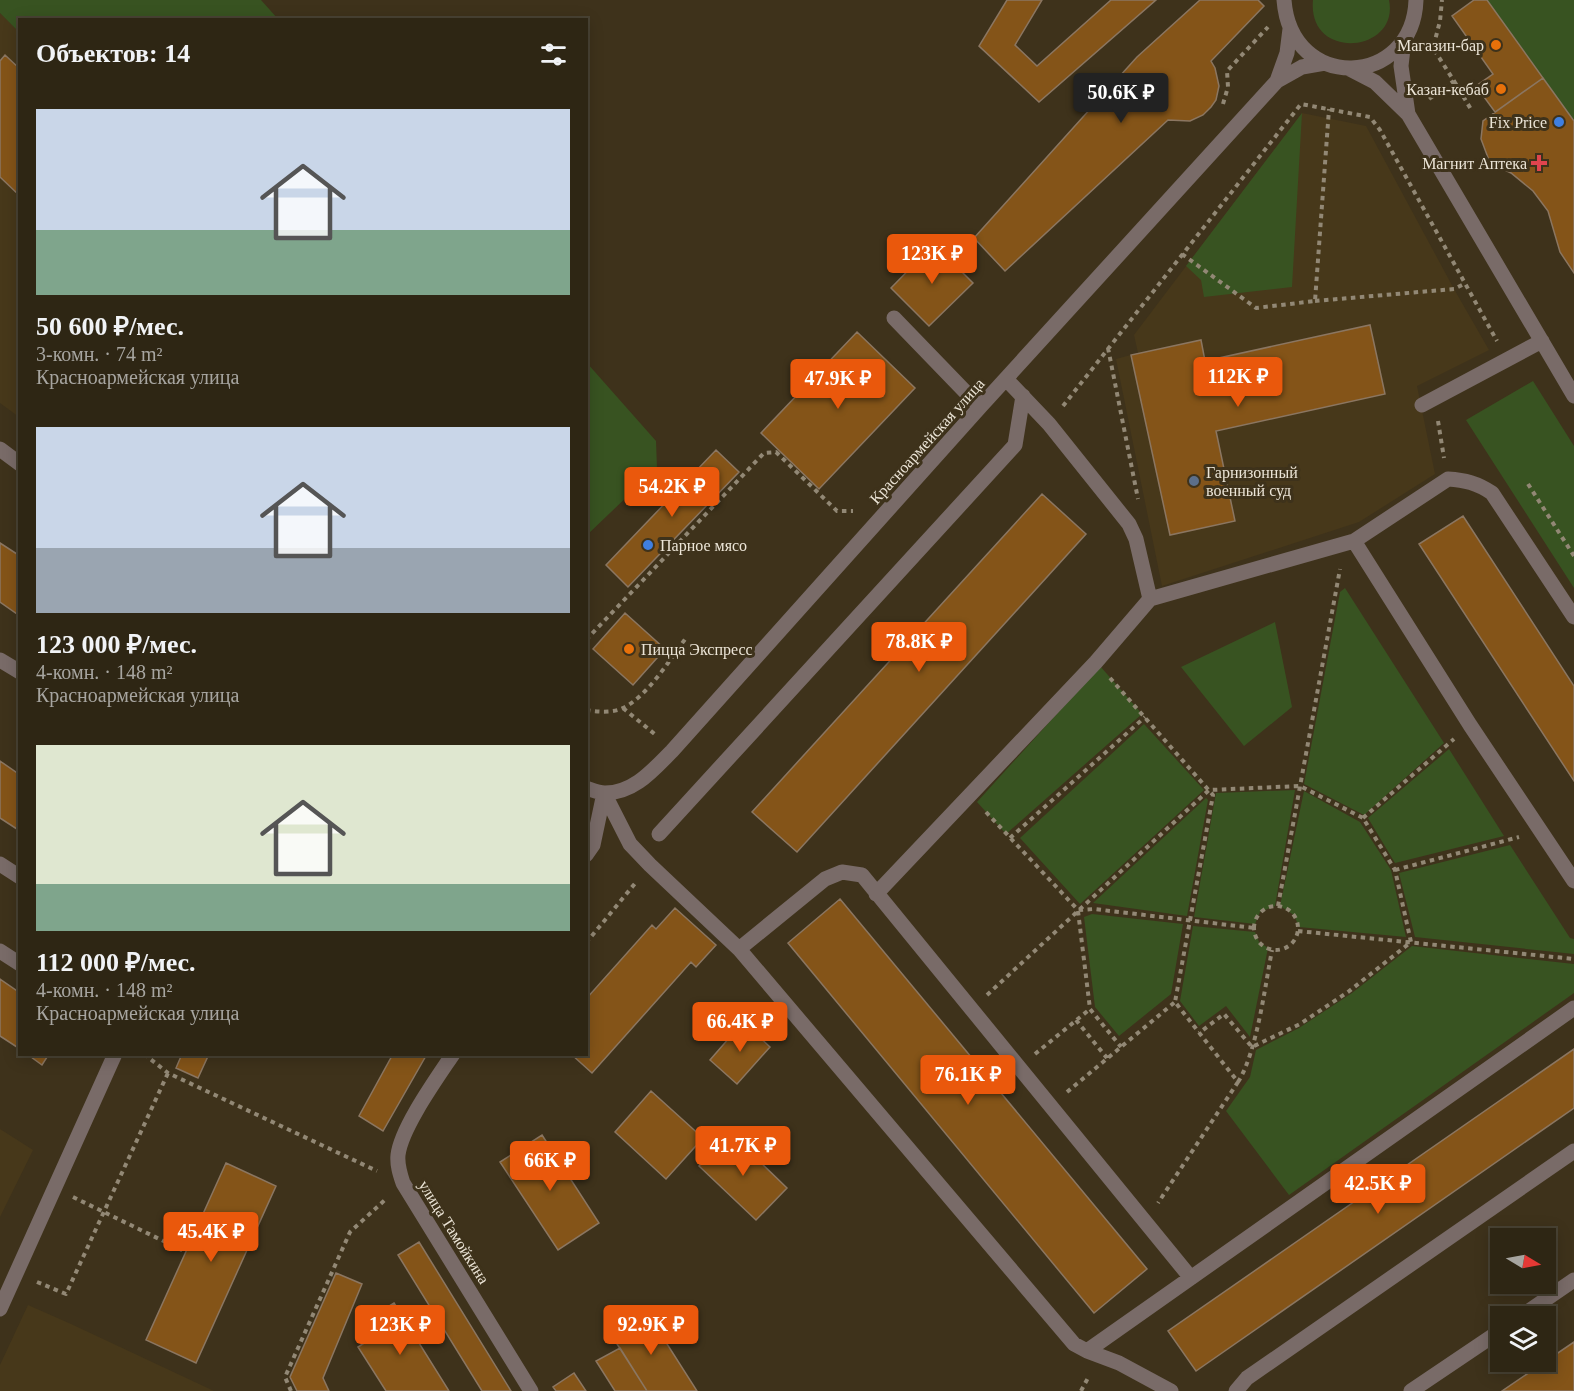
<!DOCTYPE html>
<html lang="ru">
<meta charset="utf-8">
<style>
:root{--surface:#2e2614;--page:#362e1d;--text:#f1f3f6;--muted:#a7a5a0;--line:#494334;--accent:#ea580c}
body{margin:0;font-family:"Times New Roman",serif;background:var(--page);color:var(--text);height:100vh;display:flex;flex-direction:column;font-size:22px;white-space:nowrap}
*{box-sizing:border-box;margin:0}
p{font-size:20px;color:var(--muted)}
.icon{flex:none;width:33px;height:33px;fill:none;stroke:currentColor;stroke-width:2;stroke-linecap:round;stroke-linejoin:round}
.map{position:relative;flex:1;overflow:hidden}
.panel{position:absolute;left:18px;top:18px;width:570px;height:1038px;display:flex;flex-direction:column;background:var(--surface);border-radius:0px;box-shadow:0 3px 15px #0003,0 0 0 2px var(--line)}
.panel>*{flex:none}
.needle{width:39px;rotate:100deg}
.tools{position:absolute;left:1490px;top:1228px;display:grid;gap:12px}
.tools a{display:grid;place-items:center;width:66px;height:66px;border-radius:0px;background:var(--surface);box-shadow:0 3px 15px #0003,0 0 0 2px var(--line);font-size:30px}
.price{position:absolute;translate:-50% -51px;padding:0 14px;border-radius:6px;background:var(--accent);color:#fff;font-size:20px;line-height:39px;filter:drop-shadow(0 2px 3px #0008)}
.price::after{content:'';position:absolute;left:50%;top:36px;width:18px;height:14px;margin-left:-9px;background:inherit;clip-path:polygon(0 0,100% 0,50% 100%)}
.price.on{background:#222;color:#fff}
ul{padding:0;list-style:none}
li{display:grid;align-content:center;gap:12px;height:318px;padding:0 18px}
li span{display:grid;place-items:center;height:186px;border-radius:0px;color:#555}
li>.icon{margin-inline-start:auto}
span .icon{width:108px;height:108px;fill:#fffc;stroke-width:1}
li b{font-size:26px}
h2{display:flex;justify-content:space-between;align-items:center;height:72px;padding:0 18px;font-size:26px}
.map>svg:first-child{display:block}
.built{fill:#47381a}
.green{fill:#385321}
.building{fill:#845418;stroke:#8b7661;stroke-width:1.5}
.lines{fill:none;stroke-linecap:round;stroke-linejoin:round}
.path{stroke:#928875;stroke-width:4;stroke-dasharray:4.5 4.5;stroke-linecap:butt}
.minor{stroke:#796b68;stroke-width:15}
.food-dot{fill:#e8710a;stroke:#3e321b;stroke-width:2}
.shop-dot{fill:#3f7fe0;stroke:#3e321b;stroke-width:2}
.health-dot{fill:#e0444e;stroke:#3e321b;stroke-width:2}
.service-dot{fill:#5c6f8a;stroke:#3e321b;stroke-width:2}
.labels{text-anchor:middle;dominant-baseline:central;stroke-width:6;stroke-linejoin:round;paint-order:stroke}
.poi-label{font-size:16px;fill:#ece5d7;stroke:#3e321b;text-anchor:end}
.street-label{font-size:16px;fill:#ece5d7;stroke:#3e321b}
</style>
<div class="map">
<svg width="1574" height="1391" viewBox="0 0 1574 1391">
<rect width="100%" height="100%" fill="#3e321b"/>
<!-- built -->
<path class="built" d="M0 13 20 32 19 417 0 403Z
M1302 113 1366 126 1454 289 1489 350 1417 386 1435 474 1359 522 1162 586 1116 359 1138 353 1134 335Z
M0 1129 33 1150 0 1217Z
M28 1305 71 1324 214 1391H0V1365Z"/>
<!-- green -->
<path class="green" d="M0 0H261L278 19 20 20 19 32 0 13Z
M1313 0H1389C1400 53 1307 62 1313 0Z
M1487 0H1574V121Z
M1302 113 1292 287 1204 297 1201 280 1186 266Z
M587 363 656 441 657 468 587 535Z
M1533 381 1574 446V588L1466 420Z
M1345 588 1444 743 1364 815 1304 784 1340 592Z
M1275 622 1292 707 1244 746 1181 667Z
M1100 666 1142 714 1006 834 977 802Z
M1144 724 1204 790 1080 904 1020 838Z
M1449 749 1504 836 1395 863 1368 818Z
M1295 790 1275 906 1260 912 1255 924 1194 917 1216 793Z
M1304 791 1360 822 1391 870 1406 937 1299 927 1294 915 1280 906Z
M1206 798 1208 800 1187 916 1093 903Z
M1510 845 1570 938 1574 939V954L1415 937 1399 873Z
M1092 914 1183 924 1171 994 1119 1036 1095 1007 1084 917Z
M1193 926 1255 932 1259 942 1268 948 1250 1037 1226 1006 1199 1026 1180 1001Z
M1412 946 1574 964V993L1289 1195 1226 1111 1250 1077 1256 1050 1299 1028 1352 993Z"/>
<!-- building -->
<path class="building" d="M1007 0H1042L1015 45 1037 66 1111 0H1156L1039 102 979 46Z
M1200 0H1258L1264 6 1211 61 1215 68 1219 86 1216 100 1211 107 1203 115 1190 121 1168 120 1005 271 974 238 1137 57Z
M1474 0H1487L1543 78 1495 112 1476 86 1493 74 1452 16Z
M5 55 20 69V196L0 177V61Z
M1543 78 1574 121V273L1560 252 1548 211 1533 191 1511 173 1490 163 1481 139 1483 121Z
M934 244 973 283 929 326 891 288Z
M1370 325 1385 394 1216 431 1235 521 1170 535 1131 355 1201 340 1205 361Z
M857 332 915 388 819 489 761 433Z
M716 450 739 472 628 587 606 565Z
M1042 494 1086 534 797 852 752 812Z
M1463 516 1574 686V781L1419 544Z
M0 543 20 556V616L0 602Z
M625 613 665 649 633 685 593 649Z
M0 761 20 775V831L0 818Z
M840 899 1147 1269 1094 1313 788 943Z
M675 908 716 945 696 967 691 962 592 1073 571 1054H586V999L652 925 656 929Z
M0 979 20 993V1049L0 1036Z
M743 1022 770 1047 737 1084 710 1060Z
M1574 1049V1108L1196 1371 1168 1331Z
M27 1054H49L42 1065Z
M182 1054H209L198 1078 176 1068Z
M393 1054H427L383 1131 359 1116Z
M651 1091 703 1138 666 1179 615 1132Z
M730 1133 787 1188 756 1220 699 1166Z
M542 1135 599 1223 558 1250 500 1162Z
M226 1163 276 1186 196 1363 146 1340Z
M419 1242 511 1391H482L398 1255Z
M336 1273 362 1284 323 1378 329 1391H297L290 1377Z
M394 1303 449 1391H386L358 1347 383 1331 373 1316Z
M646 1311 697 1391H647L610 1333Z
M1574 1342V1391H1502Z
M620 1348 647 1391H615L596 1361Z
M574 1373 586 1391H556L553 1387Z"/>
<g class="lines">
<!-- path -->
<path class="path" d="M1454 81 1472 111
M1429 99 1454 81 1433 48 1440 21 1442 0
M1223 104 1228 87 1227 71 1268 27
M1182 254 1256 308 1315 301 1329 109
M1315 301 1454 289 1464 284
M1108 348 1138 499
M1063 406 1301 104 1370 117 1380 130 1497 341
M1438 421 1444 458
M1528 484 1574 556
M586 640 764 453 776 452 837 511H853
M1110 678 1213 795 1175 1002 1238 1082 1158 1203
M623 708 657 736
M586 710C598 712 613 713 623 708 648 696 670 659 686 638
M986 812 1078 910 1094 909 1254 928
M1363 818 1454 739
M1010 838 1145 717
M1395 870 1519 837
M1278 906 1340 569
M1254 928a22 22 0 1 1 44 0a22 22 0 1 1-44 0Z
M1078 911 1090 1009 1121 1047
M1298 931 1574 959
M586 943 637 881
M987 995 1209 790 1300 786 1363 818 1395 870 1411 942 1348 992 1300 1024 1252 1047 1224 1014 1199 1033
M1076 1020 1107 1058
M144 1054 168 1073 377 1171
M1035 1054 1090 1009
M1238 1082C1257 1052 1265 986 1272 950
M1067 1092 1175 1002
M73 1197 186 1252
M37 1282 66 1294 168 1073
M291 1391 285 1377 350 1232 387 1198
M1081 1391 1089 1376"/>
<!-- minor -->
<path class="minor" d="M1284 0C1291 93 1413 88 1416 0
M1404 40 1401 66 1408 114
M1348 68 1375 82 1408 114 1574 396
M1277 81 1287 53 1290 29
M894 318 980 407
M1006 379 1049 424 1129 524 1136 539 1150 599
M1422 405 1542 341
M0 449 20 464
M1354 541 1470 725 1574 881
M0 660 20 672
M586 788C592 790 599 793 605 793 634 793 653 770 672 751L980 407 1277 81 1302 67 1325 63
M604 793 630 844 650 865 739 949 1074 1344 1087 1351 1119 1363 1171 1391
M659 834 1015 445 1023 396
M586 855 593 845 604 793
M0 864 20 877
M876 894 1096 662 1150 599 1354 541 1448 479C1465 480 1477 483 1492 493L1574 617
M739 949 825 879 842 872 862 875 1191 1278
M0 951 20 964
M453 1054C437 1078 401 1128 398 1155 397 1165 400 1174 403 1183L531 1391
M0 1309 115 1054
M1520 1317 1574 1280
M1087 1351 1574 1008
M1236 1391 1247 1378 1574 1151
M1411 1391 1500 1331"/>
</g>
<!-- markers -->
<g class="food-dot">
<circle cx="1496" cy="45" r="6"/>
<circle cx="1501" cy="89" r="6"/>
<circle cx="629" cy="649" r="6"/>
</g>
<g class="shop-dot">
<circle cx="1559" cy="122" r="6"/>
<circle cx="648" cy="545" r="6"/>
</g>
<path class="health-dot" d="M1536 154h6v6h6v6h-6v6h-6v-6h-6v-6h6z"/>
<circle class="service-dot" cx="1194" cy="481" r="6"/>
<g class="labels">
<!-- poi labels -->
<g class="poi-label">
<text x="1484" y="45">Магазин-бар</text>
<text x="1489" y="89">Казан-кебаб</text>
<text x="1547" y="122">Fix Price</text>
<text x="1527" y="163">Магнит Аптека</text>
<text x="1206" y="472" text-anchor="start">Гарнизонный<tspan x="1206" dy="18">военный суд</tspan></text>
<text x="660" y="545" text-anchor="start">Парное мясо</text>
<text x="641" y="649" text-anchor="start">Пицца Экспресс</text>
</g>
<!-- street labels -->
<g class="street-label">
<text transform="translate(927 441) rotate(-48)">Красноармейская улица</text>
<text transform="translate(454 1232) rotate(58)">улица Тамойкина</text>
</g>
</g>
</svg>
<div class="tools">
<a><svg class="needle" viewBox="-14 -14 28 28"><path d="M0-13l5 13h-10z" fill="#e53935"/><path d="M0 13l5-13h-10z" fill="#a7a5a0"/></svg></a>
<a><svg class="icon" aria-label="layers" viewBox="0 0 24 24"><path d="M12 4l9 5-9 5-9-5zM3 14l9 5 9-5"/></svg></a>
</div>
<b class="price on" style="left:1121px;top:124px">50.6K ₽</b>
<b class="price" style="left:932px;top:285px">123K ₽</b>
<b class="price" style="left:1238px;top:408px">112K ₽</b>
<b class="price" style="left:838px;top:410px">47.9K ₽</b>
<b class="price" style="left:672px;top:518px">54.2K ₽</b>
<b class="price" style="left:919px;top:673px">78.8K ₽</b>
<b class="price" style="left:740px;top:1053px">66.4K ₽</b>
<b class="price" style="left:968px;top:1106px">76.1K ₽</b>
<b class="price" style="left:743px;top:1177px">41.7K ₽</b>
<b class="price" style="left:550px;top:1192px">66K ₽</b>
<b class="price" style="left:1378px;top:1215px">42.5K ₽</b>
<b class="price" style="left:211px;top:1263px">45.4K ₽</b>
<b class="price" style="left:400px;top:1356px">123K ₽</b>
<b class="price" style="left:651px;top:1356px">92.9K ₽</b>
<section class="panel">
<h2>Объектов: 14<svg class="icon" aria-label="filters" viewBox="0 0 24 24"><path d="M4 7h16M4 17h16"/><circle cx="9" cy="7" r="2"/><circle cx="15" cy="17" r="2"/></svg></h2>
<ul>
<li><span style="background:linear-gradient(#c9d6e8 65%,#7fa58c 0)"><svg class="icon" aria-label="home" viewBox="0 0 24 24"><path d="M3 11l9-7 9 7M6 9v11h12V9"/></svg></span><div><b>50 600 ₽/мес.</b><p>3-комн. · 74 m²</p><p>Красноармейская улица</p></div></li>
<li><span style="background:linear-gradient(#c9d6e8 65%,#9aa5b1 0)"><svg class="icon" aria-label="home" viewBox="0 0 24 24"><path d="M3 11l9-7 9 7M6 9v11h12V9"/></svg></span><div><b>123 000 ₽/мес.</b><p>4-комн. · 148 m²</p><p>Красноармейская улица</p></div></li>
<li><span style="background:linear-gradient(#dfe7d0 75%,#7fa58c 0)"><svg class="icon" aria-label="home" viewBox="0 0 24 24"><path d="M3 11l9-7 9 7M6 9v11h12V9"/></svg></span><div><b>112 000 ₽/мес.</b><p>4-комн. · 148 m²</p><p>Красноармейская улица</p></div></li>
</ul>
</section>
</div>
